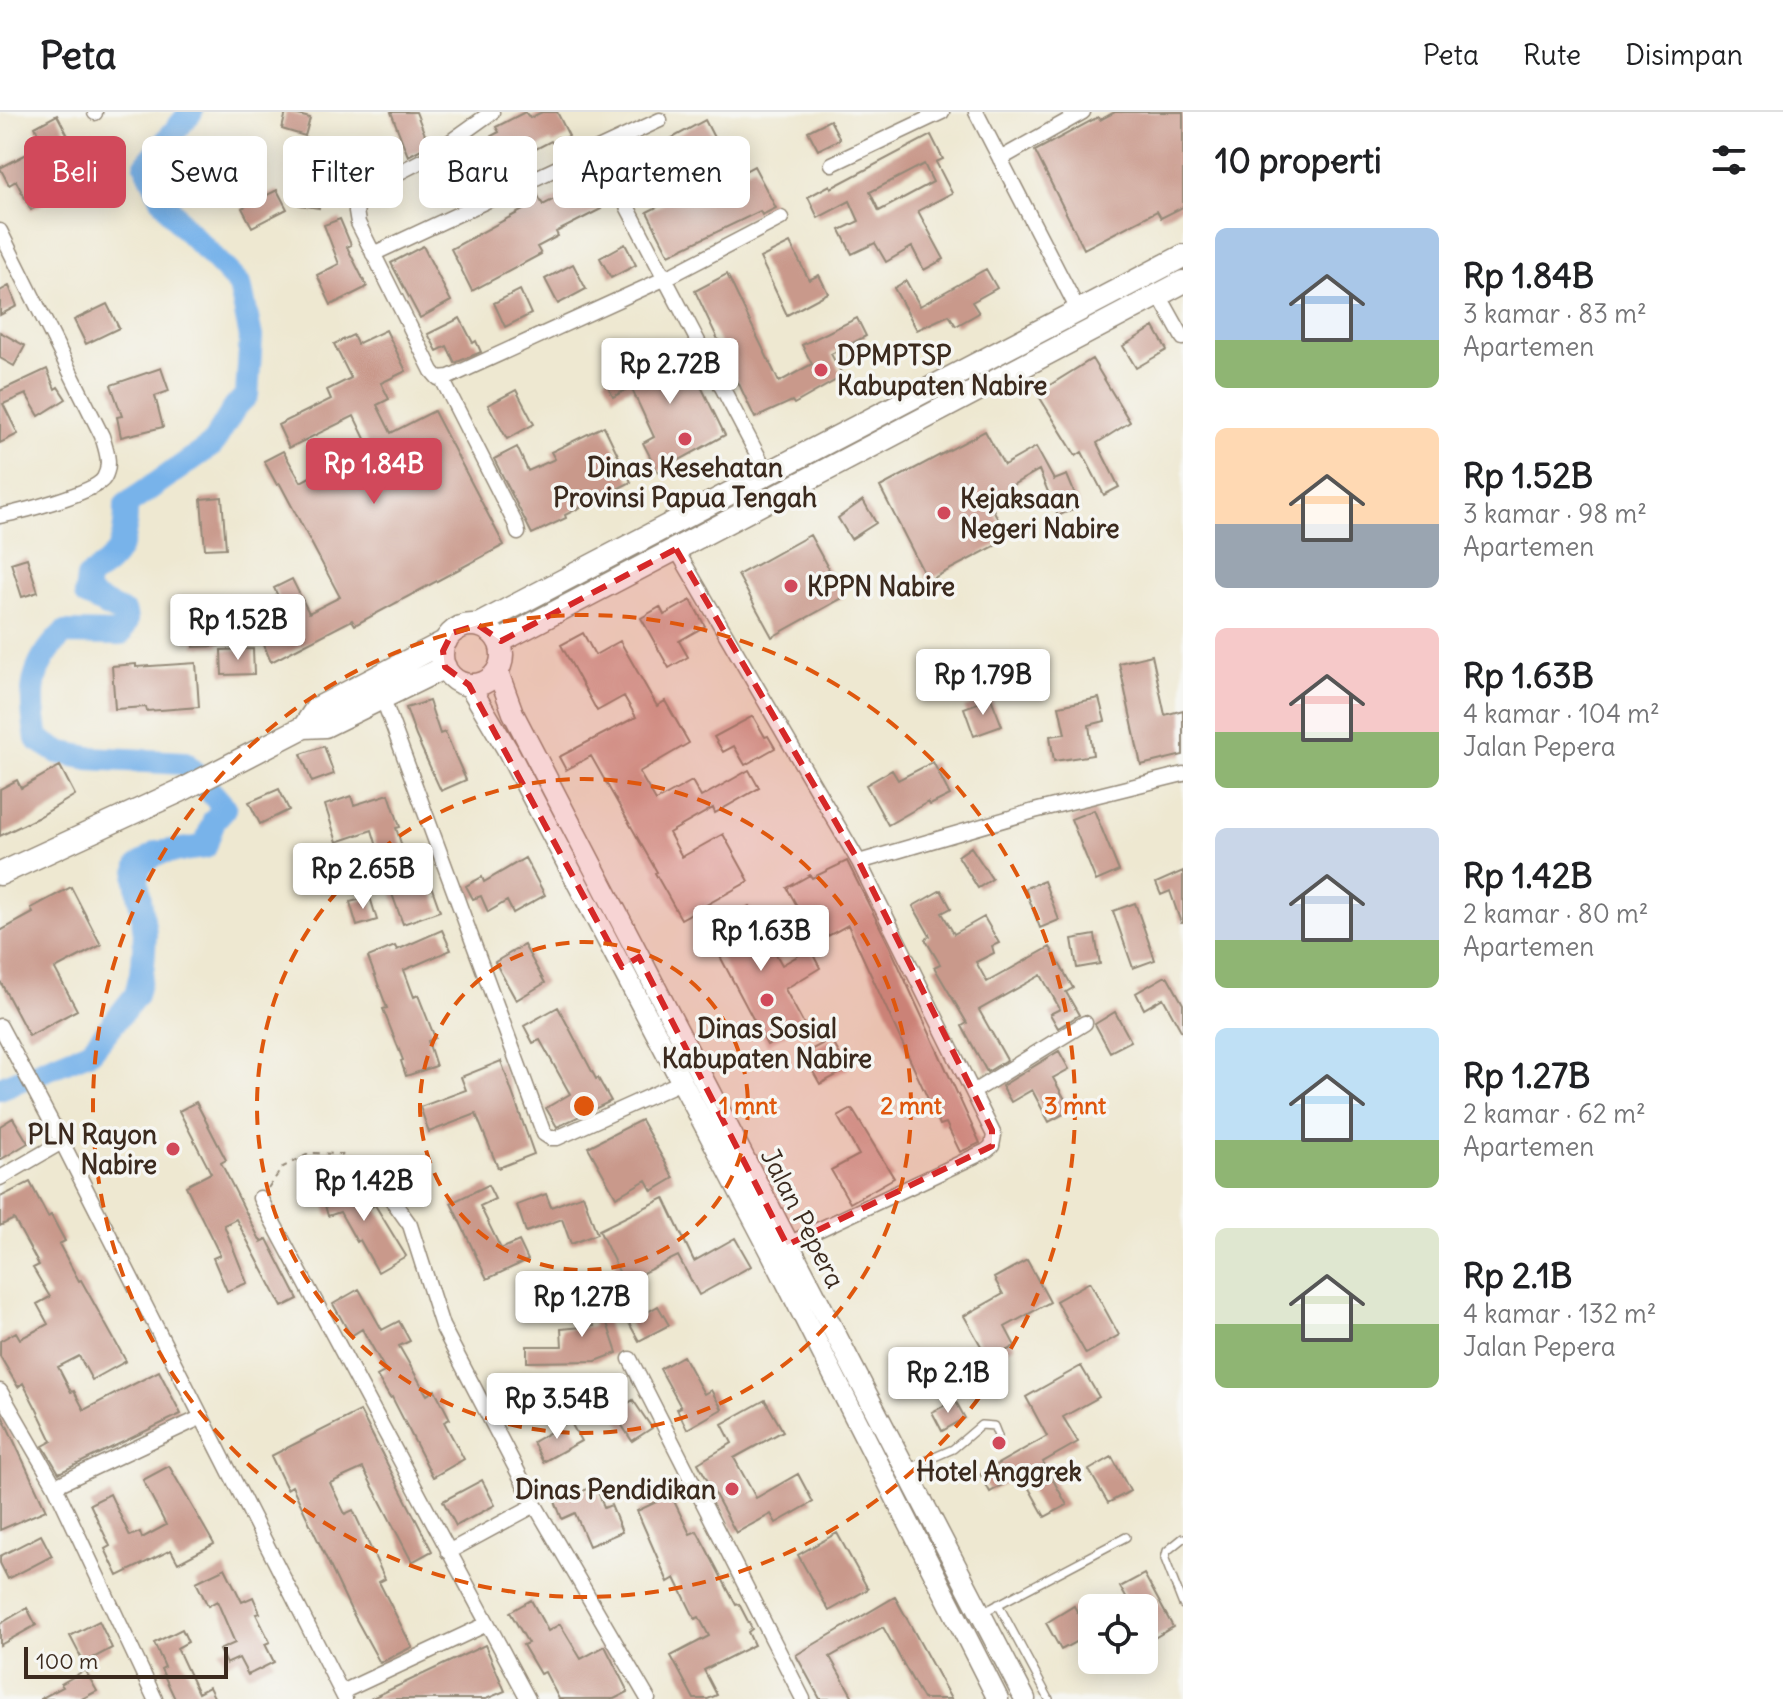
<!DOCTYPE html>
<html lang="id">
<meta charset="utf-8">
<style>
:root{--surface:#fff;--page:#f6f6f6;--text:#202124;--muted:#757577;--line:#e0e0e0;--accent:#d1495b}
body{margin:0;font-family:Delius,sans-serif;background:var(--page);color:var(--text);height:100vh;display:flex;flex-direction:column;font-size:30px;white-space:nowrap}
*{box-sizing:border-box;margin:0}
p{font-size:26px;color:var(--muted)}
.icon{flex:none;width:44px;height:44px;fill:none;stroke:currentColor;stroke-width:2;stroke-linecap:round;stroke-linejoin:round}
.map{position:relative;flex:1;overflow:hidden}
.sheet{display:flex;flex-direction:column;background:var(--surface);width:600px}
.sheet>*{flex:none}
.guide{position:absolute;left:24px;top:24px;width:760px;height:72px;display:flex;gap:16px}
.buttons{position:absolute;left:1078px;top:1482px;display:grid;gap:16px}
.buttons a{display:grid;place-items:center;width:80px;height:80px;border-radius:12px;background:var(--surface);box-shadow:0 4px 20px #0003;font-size:40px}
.scale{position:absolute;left:24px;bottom:20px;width:204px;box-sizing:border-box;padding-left:8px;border:4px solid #3b2a1e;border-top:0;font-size:22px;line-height:28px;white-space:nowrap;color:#3b2a1e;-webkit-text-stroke:6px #f6f6f2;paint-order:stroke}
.price{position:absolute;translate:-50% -68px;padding:0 18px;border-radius:8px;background:#fff;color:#222;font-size:26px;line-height:52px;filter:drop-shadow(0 2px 4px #0008)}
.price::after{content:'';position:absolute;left:50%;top:48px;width:24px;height:18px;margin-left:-12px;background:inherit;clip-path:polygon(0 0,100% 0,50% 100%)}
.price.selected{background:var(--accent);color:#fff}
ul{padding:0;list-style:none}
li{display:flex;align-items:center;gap:24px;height:200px;padding:0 32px}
li span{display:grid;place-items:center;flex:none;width:224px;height:160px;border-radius:12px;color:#555}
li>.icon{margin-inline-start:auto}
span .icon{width:96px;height:96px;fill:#fffc;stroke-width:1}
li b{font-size:34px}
h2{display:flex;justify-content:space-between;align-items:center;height:96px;padding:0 32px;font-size:34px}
.tag{padding:0 28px;border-radius:12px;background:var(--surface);box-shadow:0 4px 20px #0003;font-size:28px;line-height:72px}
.tag.selected{background:var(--accent);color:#fff}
header{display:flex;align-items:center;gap:48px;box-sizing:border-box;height:112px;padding:0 40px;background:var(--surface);border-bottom:2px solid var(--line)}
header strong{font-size:38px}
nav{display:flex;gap:44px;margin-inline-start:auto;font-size:28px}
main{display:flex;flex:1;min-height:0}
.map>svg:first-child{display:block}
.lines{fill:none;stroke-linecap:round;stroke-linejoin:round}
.river{stroke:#78b3ea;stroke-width:24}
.building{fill:#c9998b;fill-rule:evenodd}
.lane-casing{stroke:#948978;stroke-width:10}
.street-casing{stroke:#948978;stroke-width:17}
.secondary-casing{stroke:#948978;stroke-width:23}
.primary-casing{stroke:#948978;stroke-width:25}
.path{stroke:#948978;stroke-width:2;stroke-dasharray:6 6;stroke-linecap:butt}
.lane{stroke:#fff;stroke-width:7}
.street{stroke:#fff;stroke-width:14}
.secondary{stroke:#fff;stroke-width:20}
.primary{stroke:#fff;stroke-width:22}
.marked{fill:#d62828;fill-opacity:0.2;stroke:#d62828;stroke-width:6;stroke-dasharray:16 10;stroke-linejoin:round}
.ring{fill:none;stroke:#df570d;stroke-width:4;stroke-dasharray:14 10}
.poi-dot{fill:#d1495b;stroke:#f6f6f2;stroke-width:3}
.labels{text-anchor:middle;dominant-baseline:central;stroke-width:7;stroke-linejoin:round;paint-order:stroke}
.poi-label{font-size:26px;font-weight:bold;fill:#3b2a1e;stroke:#f6f6f2;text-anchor:start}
.street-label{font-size:26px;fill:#3b2a1e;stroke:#f6f6f2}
.centre{fill:#df570d;stroke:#f6f6f2;stroke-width:4}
.ring-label{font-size:24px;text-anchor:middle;font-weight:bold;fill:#df570d;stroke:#f6f6f2;stroke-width:7;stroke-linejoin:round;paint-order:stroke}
</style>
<header>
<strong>Peta</strong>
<nav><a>Peta</a><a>Rute</a><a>Disimpan</a></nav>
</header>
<main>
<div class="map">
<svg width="1183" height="1587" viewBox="0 0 1183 1587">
<rect width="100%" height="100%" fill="#f6f6f2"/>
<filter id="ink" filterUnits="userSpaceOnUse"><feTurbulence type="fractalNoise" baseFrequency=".0125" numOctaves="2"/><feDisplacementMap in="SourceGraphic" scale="16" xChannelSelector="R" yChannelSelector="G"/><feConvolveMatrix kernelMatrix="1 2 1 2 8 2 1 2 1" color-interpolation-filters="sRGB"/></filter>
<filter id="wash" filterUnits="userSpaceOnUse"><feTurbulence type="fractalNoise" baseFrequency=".006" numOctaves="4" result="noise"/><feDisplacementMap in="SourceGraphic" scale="32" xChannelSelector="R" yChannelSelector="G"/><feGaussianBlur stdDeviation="1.8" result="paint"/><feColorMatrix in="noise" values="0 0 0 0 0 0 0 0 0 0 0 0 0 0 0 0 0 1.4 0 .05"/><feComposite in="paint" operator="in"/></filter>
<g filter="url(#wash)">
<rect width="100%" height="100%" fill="#eee8d1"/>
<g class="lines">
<!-- river -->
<path class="river" d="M0 976 91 939 136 883 143 853 145 821 137 768 139 754 157 741 205 735 214 708 225 696 185 651 89 646 58 640 37 627C29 582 29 554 64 521L120 522 126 510 125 502 86 483 88 466C121 444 126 432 126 393L212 333 235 295 247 283 251 225 240 173 182 113 162 86 146 53 191 0"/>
</g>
<g id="blocks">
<!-- building -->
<path class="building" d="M286 0 310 6 305 24 282 17Z
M391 0H416L429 33 408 44Z
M525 0 530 6 542 0H557L569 24 553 32 551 29 528 41 529 44 510 55 497 62 496 59 472 71 455 38 472 27 475 33 499 20 496 15Z
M1115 0H1183V95L1161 106 1157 99 1084 137 1035 39 1098 5 1100 8Z
M57 3 73 33 49 46 67 79 31 98 16 69 9 73 0 56 44 33 35 15Z
M705 8 734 65 754 54 776 96 762 103 760 99 669 143 647 100 665 91 641 43Z
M830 8 840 27 818 38 808 19Z
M931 23 943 47 936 50 952 81 918 99 944 147 924 158 912 135 886 150 875 131 852 142 840 118 859 109 850 89 818 106 808 85 830 73 831 76ZM924 52 933 70 879 99 870 80Z
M337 27 360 29 357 73 353 82 321 80 319 96 299 93 304 56 335 60Z
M587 70 601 97 556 120 558 124 537 135 541 142 472 179 451 137 523 98 520 91 537 82 543 93Z
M277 78 287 97 252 115 242 96Z
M340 107 351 133 347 135 367 175 331 193 317 163 339 152 324 113Z
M790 131 809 168 819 163 828 181 787 203 760 146Z
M625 132 636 153 611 166 600 146Z
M423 134 451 189 420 206 391 151Z
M573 152 586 177 558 192 545 167Z
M986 157 997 176 972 190 979 201 956 214 949 203 917 218 894 176 906 169 920 194Z
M727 162 779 270 812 252 802 233 857 206 866 224 831 242 843 264 794 292 792 289 755 306 695 179Z
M9 174 17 194 0 203V179Z
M520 178 531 202 505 215 494 191Z
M107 192 119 216 86 232 74 208Z
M460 206 473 231 476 229 481 240 455 251 447 234 437 239 428 222Z
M1154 215 1167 238 1136 256 1123 234Z
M386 218 406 259 381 271 389 287 377 293 391 321 434 299 504 433 355 513 352 508 271 550 252 504 281 490 274 476 292 467 309 501 340 485 280 372 277 373 264 349 283 339 301 370 368 333 354 304 289 336 278 313 331 287 327 278 351 266 334 232 353 223 357 232Z
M0 220 25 234 14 254 0 246Z
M683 231 693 250 690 252 725 323 658 360 643 331 654 325 631 275 613 285 604 267 640 248 642 253Z
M1092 247 1130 310 1097 331 1119 375 1104 383 1082 340 1076 344 1037 281Z
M161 256 169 279 155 284 163 315 121 325 117 305 122 304 111 273Z
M47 257 55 277 58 275 66 287 39 304 26 282 3 292 18 322 0 331V279Z
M516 278 534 312 507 327 488 293Z
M604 314 631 370 565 403 566 406 532 422 494 347 517 335 528 359 555 347 551 340Z
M985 319 1004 353 1036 335 1054 368 1067 363 1080 394 1058 404 1039 358 988 387 1008 427 928 469 880 375Z
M222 385 226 436 205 437 201 387Z
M863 388 876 411 851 427 838 406Z
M810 423 844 485 772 525 738 463Z
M27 446 38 480 22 485 11 451Z
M691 488 705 514 679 529 688 545 669 556 641 506 660 495 664 503Z
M218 516 219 534 194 535V517Z
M583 521 595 543 620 529 657 594 665 589 689 631 639 660 656 689 692 669 701 685 749 658 759 676 715 701 713 696 669 721 682 745 723 722 749 769 681 807 655 761 657 760 591 644 566 658 559 645 636 605 624 584 597 599 561 533Z
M253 537 254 562 222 563 221 538Z
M1152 543 1165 603 1183 598V643L1141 653 1119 551Z
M196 551 199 595 147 599 146 595 115 597 112 554 136 552V555Z
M991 586 1002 614 974 624 964 596Z
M1099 586 1105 609 1089 613 1093 643 1054 649 1050 624 1065 622 1059 594Z
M429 589 440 622 445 620 466 668 441 679 416 624 406 596Z
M753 604 765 625 768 624 775 636 745 653 734 634 723 640 714 625Z
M324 634 334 662 312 670 301 642Z
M933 650 950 683 930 693 928 690 888 713 866 673 892 658 898 668Z
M60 654 75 683 37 706 0 724V677L17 668 21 676Z
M279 677 289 698 260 712 249 690Z
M389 682 400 715 396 716 407 750 376 760 370 741 378 738 372 718 337 730 325 693 351 684 354 693Z
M1094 698 1119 759 1096 769 1071 707Z
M971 735 992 767 978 776 958 744Z
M525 746 545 783 513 801 507 789 488 800 481 784 473 787 466 774 482 765 484 770Z
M847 749 890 835 980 1031 960 1040 946 1011 940 1013 848 813 817 830 787 776 810 763 812 766Z
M1183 759V811H1181L1170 779 1161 783 1156 771Z
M429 768 440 799 403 812 392 782Z
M1044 769 1059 808 1040 816 1025 776Z
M71 775 101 833 55 857 77 898 29 924 0 869V819L33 801 31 796Z
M941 778 951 796 942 801 954 822 984 805 999 831 992 834 994 841 976 850 987 870 1050 835 1073 876 1066 880 1079 903 1058 916 1050 902 1060 897 1041 863 979 898 1007 948 987 960 962 914 967 911 934 855 940 852 925 827 930 824 913 794Z
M370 785 377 808 357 814 350 790Z
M1135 791 1155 848 1133 856 1113 799Z
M749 794 782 853 810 837 820 856 785 877 804 912 767 933 706 818Z
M442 818 451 838 404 858 414 885 418 883 435 926 428 929 436 954 406 964 401 949 403 948 383 897 387 896 368 845 395 834 397 838Z
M1095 823 1100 852 1077 856 1072 827Z
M524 833 545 871 516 888 495 850Z
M1164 865H1168L1183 892V922L1163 886 1144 897 1136 881Z
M558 895 596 967 598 966 611 989 557 1015 546 996 570 982 540 928 533 931 524 914Z
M1115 900 1131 929 1110 940 1095 912Z
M831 927 848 957 820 972 803 942Z
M1059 939 1069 957 1053 966 1071 998 1049 1010 1032 978 1011 990 1002 974Z
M501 949 534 1042 498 1056 476 1002 429 1020 420 995 466 978 461 965Z
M196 990 226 1048 221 1051 261 1130 267 1127 298 1187 282 1195 236 1107 224 1113 247 1171 227 1179 213 1146 220 1143 186 1074 211 1061 179 999Z
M852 997 894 1066 850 1091 831 1058 859 1043 838 1005Z
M13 1006 28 1031 0 1048V1014Z
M641 1008 674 1066 652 1079 646 1068 616 1085 588 1035Z
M342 1056 354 1081 360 1079 365 1098 375 1093 406 1144 378 1160 360 1128 357 1130 340 1100 328 1104 324 1090 337 1086 326 1064Z
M30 1070 48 1105 51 1103 65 1129 59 1132 79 1169 81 1168 126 1249 92 1268 79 1244 58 1255 71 1280 74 1279 84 1298 159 1259 181 1302 59 1361 43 1334 52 1329 37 1298 23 1271 18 1275 0 1244V1229L16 1220 20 1227 48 1212 37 1192 50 1185 33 1156 39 1153 14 1107 0 1114V1085Z
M488 1073 495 1087 480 1094 501 1137 519 1129 528 1148 487 1167 451 1091Z
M546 1082 551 1095 583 1083 597 1122 571 1132 562 1107 526 1120 517 1093Z
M664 1086 694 1149 735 1126 751 1154 699 1183 678 1144 624 1170 599 1118Z
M1027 1148 1050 1190 1005 1215 1015 1234 989 1248 964 1204 1003 1182 994 1166Z
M1090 1170 1119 1223 1086 1242 1056 1189Z
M359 1177 382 1218 399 1209 410 1229 399 1234 427 1283 435 1278 450 1307 444 1310 464 1347 433 1365 392 1285 390 1286 377 1264 386 1259 362 1217 351 1224 333 1192Z
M610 1184 615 1206 606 1208 617 1241 596 1249 527 1250V1234H562L561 1217 594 1214 588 1189Z
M658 1194 669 1213 639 1229 629 1211Z
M683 1244 704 1282 711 1278 722 1297 687 1317 677 1297 681 1295 660 1257Z
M1081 1254 1099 1285 1063 1305 1078 1330 1043 1350 1067 1393 1045 1405 1021 1362 990 1380 980 1362 1047 1324 1026 1285Z
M551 1264 560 1284 522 1301 513 1280Z
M633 1288 652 1316 632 1329 614 1301Z
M765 1288 783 1319 734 1346 756 1386 798 1362 813 1390 776 1411 771 1402 736 1421 698 1351 732 1331 722 1312Z
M955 1288 965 1306 942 1319 932 1300Z
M0 1299 46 1398 0 1418Z
M360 1299 432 1439 412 1450 363 1356 330 1371 345 1402 353 1398 385 1467 379 1470 412 1535 380 1551 351 1498 292 1374 287 1377 271 1344Z
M570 1309 581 1329 543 1350 533 1330Z
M1112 1345 1130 1379 1108 1391 1089 1358Z
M169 1354 214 1432 178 1451 171 1438 118 1464 105 1437 110 1434 90 1392 110 1382 130 1424 140 1420 142 1426 166 1413 143 1368Z
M482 1368 495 1393 456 1414 443 1389Z
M596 1374 604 1396 611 1393 622 1420 589 1434 575 1401 562 1407 555 1389Z
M671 1383 690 1422 697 1419 736 1493 739 1492 752 1517 748 1520 754 1533 704 1558 717 1583 708 1587H694L671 1544 709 1524 699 1505 695 1507 675 1466 668 1470 637 1399Z
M837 1421 868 1477 829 1499 798 1443Z
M41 1423 52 1444 8 1467 0 1451V1444Z
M225 1456 242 1490 253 1485 260 1501 256 1502 270 1530 265 1532 274 1550 248 1563 239 1546 226 1552 219 1538 235 1531 217 1489 208 1494 196 1470Z
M1144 1462 1173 1515 1144 1532V1496H1132L1120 1475Z
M895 1485 951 1587H923L883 1515 830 1545 854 1587H820L796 1543Z
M531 1488 548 1519 560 1512 581 1547 605 1534 628 1580 614 1587H559L545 1560 540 1562 523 1533 528 1531 510 1500Z
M1074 1494 1090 1522 1061 1538 1046 1511Z
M27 1496 36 1513 0 1533V1512Z
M99 1509 112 1536 84 1551 70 1524Z
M182 1517 188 1530 177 1536 198 1581 209 1575 215 1587H175L161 1557 165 1555 154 1531Z
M485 1533 505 1579 486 1587H370Z
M85 1558 97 1579 82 1587H40L63 1575 61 1572Z"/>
</g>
</g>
<g filter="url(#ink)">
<use href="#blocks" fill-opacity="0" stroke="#948978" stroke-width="2"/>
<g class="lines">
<!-- lane casing -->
<g class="lane-casing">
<path id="lane" d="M907 1357 953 1337 981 1313 994 1314 998 1324
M1183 1426 1167 1439 1165 1447 1183 1493
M998 1492 1049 1587
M982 1501 1126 1425"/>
</g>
<!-- street casing -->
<g class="street-casing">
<path id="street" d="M95 0V1
M492 0 429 45 365 78 356 99 358 111 432 259 438 266 449 265 666 166 781 106
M976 0 1078 198
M598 39 767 361
M1000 47 1083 0
M832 52 942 0
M0 119 102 324C106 338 112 352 104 366 95 381 20 400 0 404
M373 142 660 8
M1159 183 1183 226
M442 267 516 413 518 421
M676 437 859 750 994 1023 992 1034 986 1039 782 1135
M383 587 544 1022 550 1026H557L681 970
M859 750 1034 699 1183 662
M0 914 62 1030 345 1587
M973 980 1085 911
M0 1066 62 1030
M380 1071 410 1113 442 1214 535 1393 648 1587
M260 1086 528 1587
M630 1247 803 1587
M0 1279 55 1374 155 1587
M55 1374 202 1305
M448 1440 535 1393
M342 1580 487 1512"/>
</g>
<!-- secondary casing -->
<g class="secondary-casing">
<path id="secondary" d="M498 560 513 601 1025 1587
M469 573 507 637 771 1140 998 1587"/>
</g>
<!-- primary casing -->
<g class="primary-casing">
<path id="primary" d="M478 513 1183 144
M442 543a30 30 0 1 1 60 0a30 30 0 1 1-60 0Z
M499 530 1183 170
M304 615 316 597 446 529
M0 762 180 679 304 615 325 614 445 555"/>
</g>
<!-- path -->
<path class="path" d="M268 1076 283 1055 310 1041 341 1042 369 1063"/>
<!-- lane -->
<use href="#lane" class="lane"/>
<!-- street -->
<use href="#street" class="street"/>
<!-- secondary -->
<use href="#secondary" class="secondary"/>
<!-- primary -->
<use href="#primary" class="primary"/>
</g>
</g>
<!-- marked area -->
<path class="marked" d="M676 437 859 750 992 1018V1034L787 1133 639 845 622 855 469 573 445 555 443 539 452 521 478 513 501 529Z"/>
<!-- distance rings -->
<g class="ring">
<circle cx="584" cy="994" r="164"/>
<circle cx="584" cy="994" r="327"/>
<circle cx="584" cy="994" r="491"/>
</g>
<!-- markers -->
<g class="poi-dot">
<circle cx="821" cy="258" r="8"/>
<circle cx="685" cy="327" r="8"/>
<circle cx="944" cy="401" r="8"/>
<circle cx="791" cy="474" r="8"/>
<circle cx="767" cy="888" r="8"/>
<circle cx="173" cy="1037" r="8"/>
<circle cx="999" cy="1331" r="8"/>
<circle cx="732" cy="1377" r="8"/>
</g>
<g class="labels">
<!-- poi labels -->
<g class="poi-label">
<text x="837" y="243">DPMPTSP<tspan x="837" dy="30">Kabupaten Nabire</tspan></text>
<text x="685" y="355" text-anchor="middle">Dinas Kesehatan<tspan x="685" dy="30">Provinsi Papua Tengah</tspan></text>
<text x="960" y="386">Kejaksaan<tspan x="960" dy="30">Negeri Nabire</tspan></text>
<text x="807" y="474">KPPN Nabire</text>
<text x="767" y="916" text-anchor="middle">Dinas Sosial<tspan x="767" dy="30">Kabupaten Nabire</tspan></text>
<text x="157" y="1022" text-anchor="end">PLN Rayon<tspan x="157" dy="30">Nabire</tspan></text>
<text x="999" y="1359" text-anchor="middle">Hotel Anggrek</text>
<text x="716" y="1377" text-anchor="end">Dinas Pendidikan</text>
</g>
<!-- street labels -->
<g class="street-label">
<text transform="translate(803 1106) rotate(63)">Jalan Pepera</text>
</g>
</g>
<circle cx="584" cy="994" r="12" class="centre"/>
<g class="ring-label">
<text x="748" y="1002">1 mnt</text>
<text x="911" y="1002">2 mnt</text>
<text x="1075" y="1002">3 mnt</text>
</g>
</svg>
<div class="buttons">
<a><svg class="icon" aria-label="locate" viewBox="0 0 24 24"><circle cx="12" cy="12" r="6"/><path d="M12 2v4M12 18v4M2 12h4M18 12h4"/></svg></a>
</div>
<div class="scale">100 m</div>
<b class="price" style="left:670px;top:294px">Rp 2.72B</b>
<b class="price selected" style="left:374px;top:394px">Rp 1.84B</b>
<b class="price" style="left:238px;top:550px">Rp 1.52B</b>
<b class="price" style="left:983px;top:605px">Rp 1.79B</b>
<b class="price" style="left:363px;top:799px">Rp 2.65B</b>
<b class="price" style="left:761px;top:861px">Rp 1.63B</b>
<b class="price" style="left:364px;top:1111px">Rp 1.42B</b>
<b class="price" style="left:582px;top:1227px">Rp 1.27B</b>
<b class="price" style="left:948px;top:1303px">Rp 2.1B</b>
<b class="price" style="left:557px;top:1329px">Rp 3.54B</b>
<div class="guide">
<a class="tag selected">Beli</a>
<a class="tag">Sewa</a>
<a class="tag">Filter</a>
<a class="tag">Baru</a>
<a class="tag">Apartemen</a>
</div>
</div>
<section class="sheet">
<h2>10 properti<svg class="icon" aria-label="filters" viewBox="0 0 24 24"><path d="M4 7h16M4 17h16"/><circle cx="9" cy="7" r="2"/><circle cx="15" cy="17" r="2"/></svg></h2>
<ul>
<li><span style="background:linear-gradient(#a9c7e8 70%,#8fb573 0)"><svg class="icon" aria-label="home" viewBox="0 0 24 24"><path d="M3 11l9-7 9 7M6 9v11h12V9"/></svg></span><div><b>Rp 1.84B</b><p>3 kamar · 83 m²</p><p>Apartemen</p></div></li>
<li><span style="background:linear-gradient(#ffd9b3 60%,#9aa5b1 0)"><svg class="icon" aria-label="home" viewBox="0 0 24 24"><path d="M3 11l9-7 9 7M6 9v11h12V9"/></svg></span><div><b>Rp 1.52B</b><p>3 kamar · 98 m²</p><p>Apartemen</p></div></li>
<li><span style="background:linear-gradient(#f6c9c9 65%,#8fb573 0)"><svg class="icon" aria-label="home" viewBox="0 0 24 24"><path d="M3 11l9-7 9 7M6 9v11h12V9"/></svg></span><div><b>Rp 1.63B</b><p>4 kamar · 104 m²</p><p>Jalan Pepera</p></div></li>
<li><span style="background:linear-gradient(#c9d6e8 70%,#8fb573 0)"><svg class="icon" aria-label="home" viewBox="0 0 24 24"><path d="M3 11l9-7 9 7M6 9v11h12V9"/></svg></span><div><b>Rp 1.42B</b><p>2 kamar · 80 m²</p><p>Apartemen</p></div></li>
<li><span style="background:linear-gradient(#bfe0f5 70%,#8fb573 0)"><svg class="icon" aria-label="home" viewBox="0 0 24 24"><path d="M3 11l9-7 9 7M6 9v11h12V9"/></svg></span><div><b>Rp 1.27B</b><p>2 kamar · 62 m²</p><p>Apartemen</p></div></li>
<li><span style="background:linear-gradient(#dfe7d0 60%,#8fb573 0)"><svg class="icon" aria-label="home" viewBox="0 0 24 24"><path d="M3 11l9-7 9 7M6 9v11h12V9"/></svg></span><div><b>Rp 2.1B</b><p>4 kamar · 132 m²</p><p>Jalan Pepera</p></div></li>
</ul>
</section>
</main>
